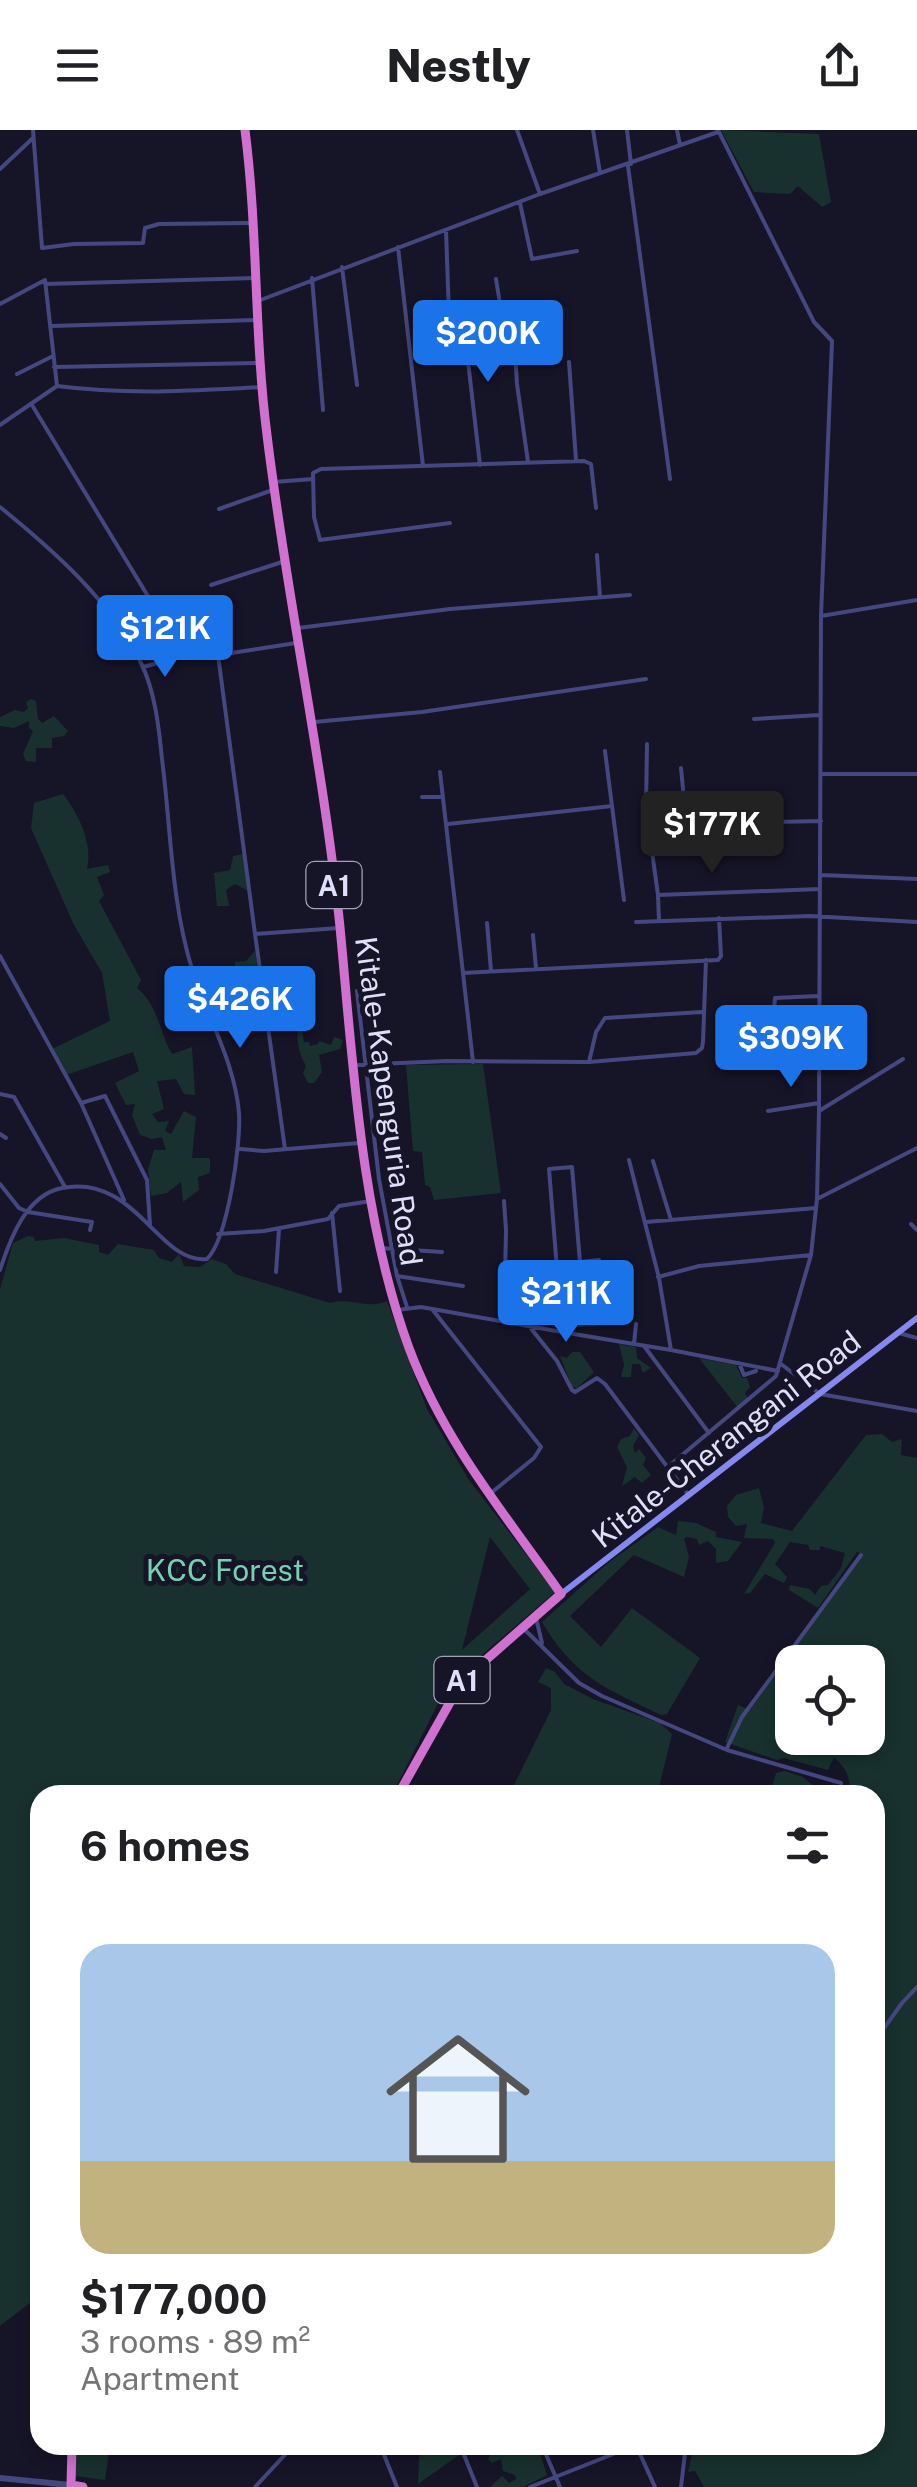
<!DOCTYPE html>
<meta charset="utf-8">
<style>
:root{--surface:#fff;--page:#f6f6f6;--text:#202124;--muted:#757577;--line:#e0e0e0;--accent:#1a73e8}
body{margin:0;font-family:"Public Sans",sans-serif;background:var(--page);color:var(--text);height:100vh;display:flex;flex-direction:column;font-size:38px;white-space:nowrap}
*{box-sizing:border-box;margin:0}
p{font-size:32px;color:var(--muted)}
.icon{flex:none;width:55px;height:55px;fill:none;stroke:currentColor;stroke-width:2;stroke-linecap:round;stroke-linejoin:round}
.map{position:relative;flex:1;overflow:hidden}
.side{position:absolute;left:30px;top:1655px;width:855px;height:670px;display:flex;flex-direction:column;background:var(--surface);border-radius:30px;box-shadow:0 5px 15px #0003}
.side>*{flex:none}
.tools{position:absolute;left:775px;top:1515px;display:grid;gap:20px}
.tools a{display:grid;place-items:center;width:110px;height:110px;border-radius:20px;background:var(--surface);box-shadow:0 5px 15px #0003;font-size:50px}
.price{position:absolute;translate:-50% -85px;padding:0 22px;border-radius:10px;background:var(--accent);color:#fff;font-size:32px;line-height:65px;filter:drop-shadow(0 2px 5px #0008)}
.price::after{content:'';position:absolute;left:50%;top:60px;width:30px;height:22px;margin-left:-15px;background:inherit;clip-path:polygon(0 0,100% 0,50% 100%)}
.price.active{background:#222;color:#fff}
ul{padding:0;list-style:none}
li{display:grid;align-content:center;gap:20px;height:530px;padding:0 50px}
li+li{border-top:2px solid var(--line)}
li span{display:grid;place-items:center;height:310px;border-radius:30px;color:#555}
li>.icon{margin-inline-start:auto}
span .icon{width:180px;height:180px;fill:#fffc;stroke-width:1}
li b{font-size:42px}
h2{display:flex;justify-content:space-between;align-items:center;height:120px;padding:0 50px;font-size:42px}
header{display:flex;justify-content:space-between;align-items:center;height:130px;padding:0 50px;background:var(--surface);font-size:45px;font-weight:800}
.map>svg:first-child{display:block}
.green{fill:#18312e;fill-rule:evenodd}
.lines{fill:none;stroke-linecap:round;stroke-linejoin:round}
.minor{stroke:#454880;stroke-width:4}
.tertiary{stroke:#454880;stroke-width:6}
.secondary{stroke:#8389ee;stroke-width:6}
.trunk{stroke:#d070cf;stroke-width:9}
.labels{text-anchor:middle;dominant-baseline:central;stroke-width:10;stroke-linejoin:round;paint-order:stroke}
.shield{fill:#161427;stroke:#a3a2bb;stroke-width:2.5}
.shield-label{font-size:28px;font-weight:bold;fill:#e0dffb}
.street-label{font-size:30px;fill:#e0dffb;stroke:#161427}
.park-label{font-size:30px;fill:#74d2b2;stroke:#161427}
</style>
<header><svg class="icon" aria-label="menu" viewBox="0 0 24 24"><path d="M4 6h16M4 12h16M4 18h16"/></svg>Nestly<svg class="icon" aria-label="share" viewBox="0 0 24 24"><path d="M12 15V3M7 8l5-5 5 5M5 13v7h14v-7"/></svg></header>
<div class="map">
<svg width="917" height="2357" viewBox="0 0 917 2357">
<rect width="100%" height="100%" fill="#161427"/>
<!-- green -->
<path class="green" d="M721 0 819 4 831 72 822 77 798 56 790 64 754 62Z
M31 569 36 571 38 589 42 593 54 586 68 601 64 606 52 608V618H36V632L26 631 23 624 33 601 29 598V591L14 598 0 596V587L15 580 24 582 28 578 26 572Z
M63 664C79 685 93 713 87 739L108 735 110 742 97 747 104 765 99 771 141 850 137 858C159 876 159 902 172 924L192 917 195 965 184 964 176 949 157 951 164 979 152 984 158 992 169 991 165 1001 171 1004 184 981 196 987 192 1028H210V1043L198 1047 199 1060 183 1072 181 1052 167 1063 151 1066 148 1039 154 1020H166L162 1007 152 1009 140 1005 132 985 135 974 126 975 115 953 139 941 133 922 66 945 52 919 110 891 102 843 73 793 31 698 34 673Z
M243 724 248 761 235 754 226 760 229 776H217L214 743 230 740 233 726Z
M255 821 260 858 248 853 238 855 234 862H230V842L235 838V832L246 831Z
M301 894 304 912H309L310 916 318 914 319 911 331 915 334 907 343 910 340 919 319 925 322 942 314 953H308L303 943 306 936C299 924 296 910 298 896Z
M483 934 501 1063 434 1070 430 1057 425 1055 422 1022 413 1021 406 935Z
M28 1106 34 1107 35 1111 64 1108 99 1115V1122L108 1125 118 1114 154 1120 159 1128 172 1132 179 1124 184 1136 200 1137 212 1129 226 1134 235 1144 330 1173C351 1167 368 1180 387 1171L427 1279 469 1350 555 1462 461 1543 456 1538 392 1665H40V2165L0 2196V1159L13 1113ZM490 1407 530 1459 462 1520Z
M617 1131 626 1132 625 1136 611 1193 602 1185 606 1180 604 1173 597 1176V1196L564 1198 558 1144 575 1141 582 1136Z
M619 1214 636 1217 637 1228 651 1238 643 1243 640 1234H632L631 1247H621L624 1235Z
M572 1222H580L594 1242 577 1258 572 1257 560 1226 567 1228Z
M699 1228 736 1235 742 1248H747L750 1257 745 1263 748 1269 738 1278Z
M634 1298 639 1305 633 1316 635 1323 639 1319 646 1328 643 1335 651 1345 642 1353 635 1347 622 1356 627 1337 617 1317 621 1309 630 1306Z
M882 1304 892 1312 902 1309 901 1325 917 1328V2357H704L695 2341 688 2342 694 2315H875V1665H848C852 1647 846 1639 834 1627L828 1640 784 1628 777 1630 725 1612 738 1575 750 1580 863 1424 857 1422 818 1478 789 1460 790 1455 810 1459 815 1465 821 1456 828 1455 841 1438 845 1423 820 1416V1420H810L808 1415 790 1412 775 1434 787 1447 784 1453 765 1444 750 1463 744 1464 775 1413 773 1409 744 1408 747 1394 736 1396 728 1387 727 1376 736 1365 759 1358 764 1377 761 1393 792 1401 866 1305ZM792 1532H868V1608H792Z
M678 1391 696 1393 716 1402V1407L742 1412 728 1431 716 1433V1419L708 1411 699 1415 697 1409 687 1407 684 1409 689 1427 684 1447 634 1425 570 1486 601 1517 632 1478 700 1528 667 1584 661 1585C607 1559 574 1547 542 1492L608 1433 658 1397 676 1405Z
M546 1538 555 1542 564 1554 593 1569 660 1593 672 1604 657 1665H527L512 1659 551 1580V1558L538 1552Z
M785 1641 803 1647 824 1665H770L776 1643Z
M77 2315H110L105 2350 75 2346Z
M429 2315 439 2323 441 2315H465L466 2320 418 2354 419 2327Z
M479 2315H537L547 2345 523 2357H490L502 2346 509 2353 516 2349 515 2345 503 2341 501 2329 492 2333 488 2329 491 2322Z"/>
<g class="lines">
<!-- minor -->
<path class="minor" d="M33 0 42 118 74 114 143 113 145 98 159 94 249 93
M517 0 540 64
M593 0 600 43
M627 0 631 34
M677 0 680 15
M628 36 670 349
M0 39 33 8
M520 73 532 129 577 121
M446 100 449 186 463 188 480 335
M398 117 423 336
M342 137 357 255
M312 148 323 280
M496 149 505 205 514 208 517 254 528 332
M45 154 255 148
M258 171 540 64 718 2
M0 174 45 150 57 256
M51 196 256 190
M569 232 576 330
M54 237 259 233
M17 244 53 226
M57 256C126 265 192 261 262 257
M32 275 183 524
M0 295 57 256
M274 352 313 349
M0 377C54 421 110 470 141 533 155 561 159 598 162 629 171 699 171 771 192 839 207 886 235 933 239 983 241 1014 228 1108 207 1129 159 1135 135 1043 62 1058 26 1065 10 1109 0 1140
M219 379 270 361
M450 393 320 410 314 387 313 343 321 339 584 331 591 334 596 378
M597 425 600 467
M211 455 282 432
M821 486 917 470
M298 498 450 479 630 465
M218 525 255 804 339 798
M143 537 212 518 218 525 296 513
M754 589 819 585
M314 592 422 582 646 549
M647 614 646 678 658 765
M605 621 612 676
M681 638 686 690 690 694 821 691
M440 642 463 843 718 830 721 826 719 788
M821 644H917
M422 667H443
M448 694 612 676 624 770
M821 745 917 749
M659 791 658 765 820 759
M636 792 810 786 917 792
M487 793 491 841
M255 804 285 1019
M533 805 536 838
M0 826 81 973 124 1070
M463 843 473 932
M357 861 379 1049 397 1146
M774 880 775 868 818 866
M775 924 818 915
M589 932 596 902 605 888 702 882
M354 935 447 931 589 932 696 923 702 918 703 912 706 830
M0 964 14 967 65 1057
M81 973 105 966 147 1050 150 1095
M768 981 819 973
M819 981 903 929
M0 1004 6 1008
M240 1019 264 1021 359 1013
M629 1030 659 1148 671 1220 634 1214 636 1194
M653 1031 671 1090
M0 1054 19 1078 28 1082 92 1092 90 1100
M817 1069 917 1018
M504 1071 506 1100 504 1192
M332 1083 340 1161
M646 1092 816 1078
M911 1094 917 1100
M218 1104 264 1101 328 1089 339 1076 371 1071
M380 1118 442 1122
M276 1142 279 1099
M658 1147 699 1136 811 1125
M407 1177 397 1146 463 1156
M432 1179 541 1317 534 1328 491 1363
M397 1180 421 1177 562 1202 549 1039 572 1037 580 1132 599 1130
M529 1196 557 1231 572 1260 575 1262 597 1248 605 1254 687 1363
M562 1202 634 1214
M899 1203 917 1208
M644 1216 709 1303
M671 1220 778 1241
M739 1233 744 1245 756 1241
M781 1234 820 1264 917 1281
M669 1336 776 1246 811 1125 817 1069 819 981 821 486 832 211 814 192 718 0
M536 1488 542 1513
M524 1499 579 1553 602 1566 727 1620 841 1653 839 1665
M727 1618 742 1587 861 1425
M875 1911 902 1873 917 1857
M380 2315 397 2357
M460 2315 477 2357
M542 2315 560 2357
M255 2357 294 2315
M530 2357 636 2315 655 2357
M681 2357 686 2315"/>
<!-- tertiary -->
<path class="tertiary" d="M0 2348 71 2355"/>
<!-- secondary -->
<path class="secondary" d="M561 1464 917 1188"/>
<!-- trunk -->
<path class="trunk" d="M245 0C258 101 254 204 267 305 287 470 323 632 340 797 353 934 361 1088 409 1218 444 1312 505 1384 561 1464L462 1551 398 1665
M72 2315 71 2355 83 2357"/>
</g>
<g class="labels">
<!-- shield labels -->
<g class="shield">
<rect x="306.5" y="732" width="55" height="46" rx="8"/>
<rect x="434.5" y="1527" width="55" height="46" rx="8"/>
</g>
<g class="shield-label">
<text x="334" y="755">A1</text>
<text x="462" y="1550">A1</text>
</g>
<!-- street labels -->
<g class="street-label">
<text transform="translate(389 971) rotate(82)">Kitale-Kapenguria Road</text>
<text transform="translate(726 1309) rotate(-38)">Kitale-Cherangani Road</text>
</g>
<!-- park labels -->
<g class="park-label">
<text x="225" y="1440">KCC Forest</text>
</g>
</g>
</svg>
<div class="tools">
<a><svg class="icon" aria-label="locate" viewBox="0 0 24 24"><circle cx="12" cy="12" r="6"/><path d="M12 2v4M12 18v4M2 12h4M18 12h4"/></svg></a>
</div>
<b class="price" style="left:488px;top:255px">$200K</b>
<b class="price" style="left:165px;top:550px">$121K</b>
<b class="price active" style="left:712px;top:746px">$177K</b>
<b class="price" style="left:240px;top:921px">$426K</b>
<b class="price" style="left:791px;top:960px">$309K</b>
<b class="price" style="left:566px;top:1215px">$211K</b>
<section class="side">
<h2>6 homes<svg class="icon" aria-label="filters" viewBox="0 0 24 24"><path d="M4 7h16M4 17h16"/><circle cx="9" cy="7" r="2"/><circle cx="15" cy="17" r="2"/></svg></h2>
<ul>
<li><span style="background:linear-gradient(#a9c7e8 70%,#c2b280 0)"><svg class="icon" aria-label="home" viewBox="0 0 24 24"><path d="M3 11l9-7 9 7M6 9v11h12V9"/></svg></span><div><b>$177,000</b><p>3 rooms · 89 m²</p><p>Apartment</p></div></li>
</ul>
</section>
</div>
